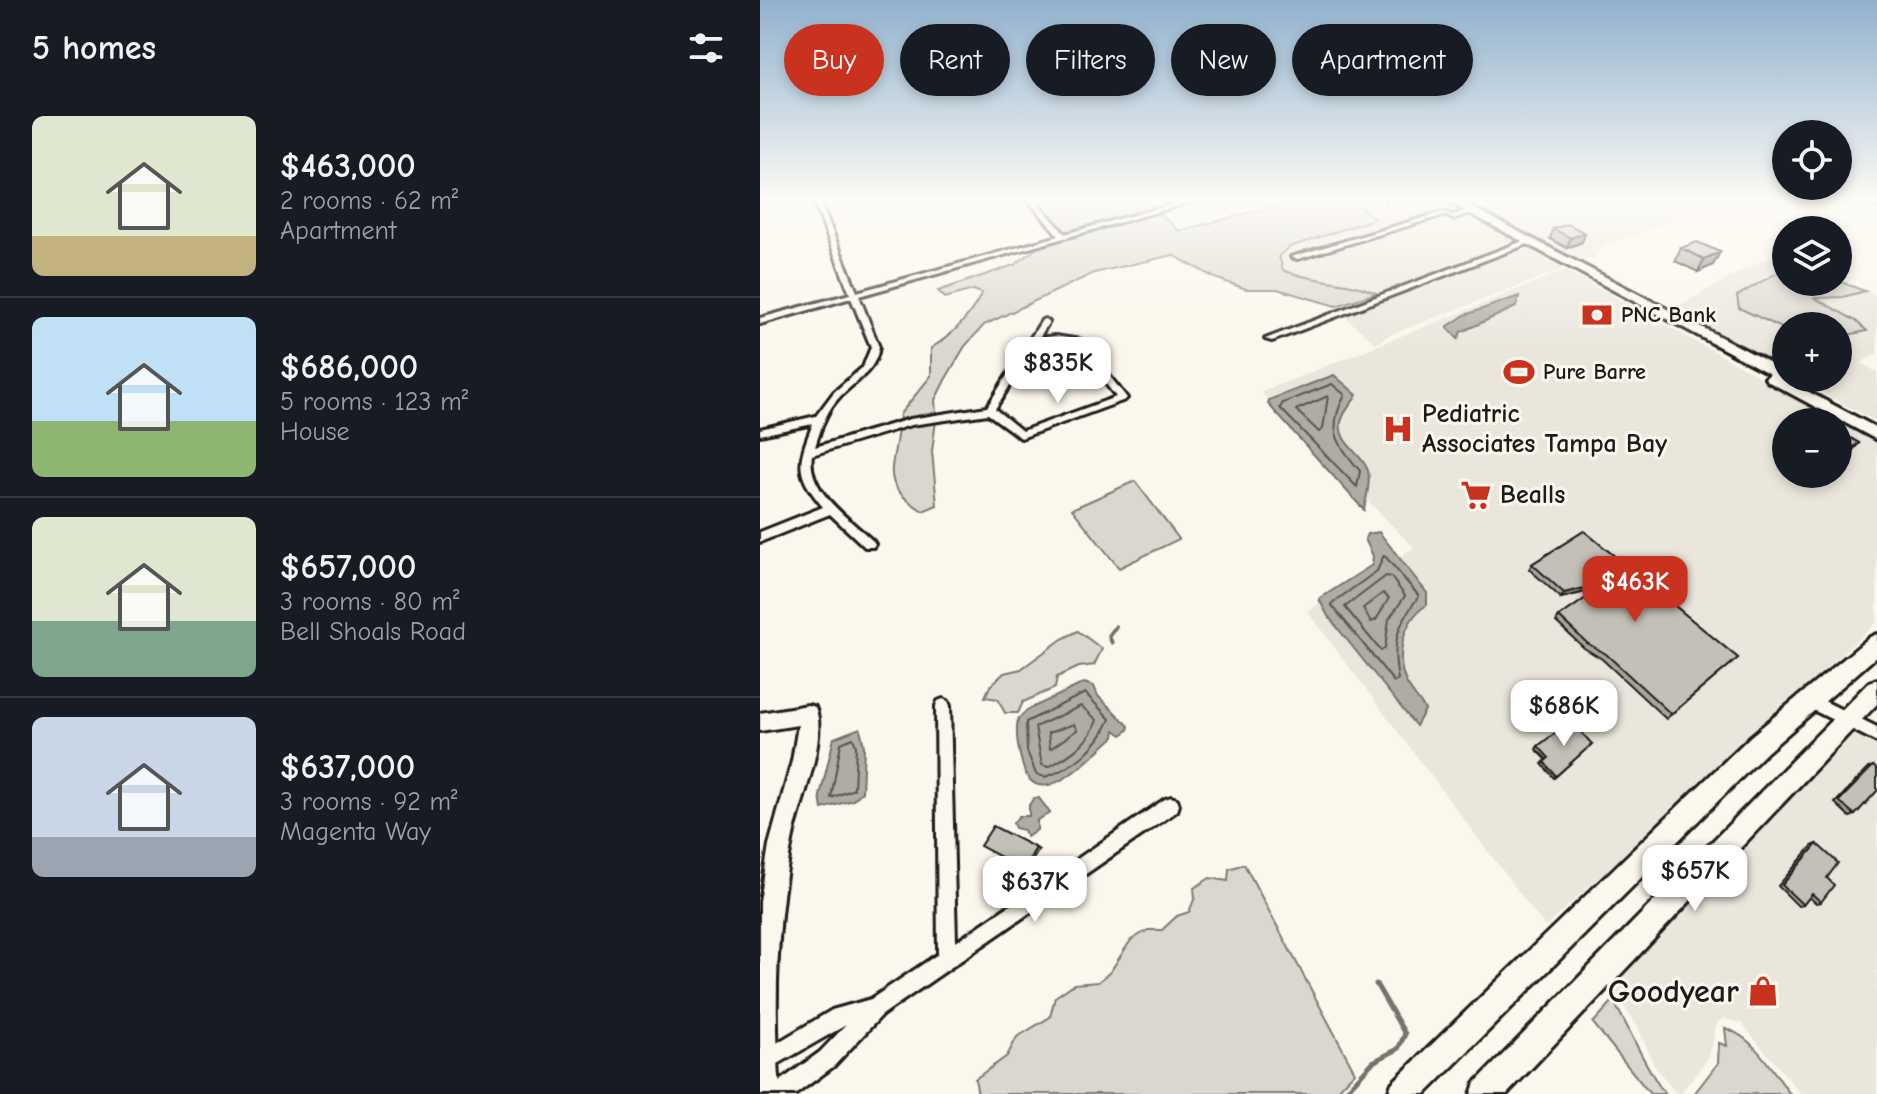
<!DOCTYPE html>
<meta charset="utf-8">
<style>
:root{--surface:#171b24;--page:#242831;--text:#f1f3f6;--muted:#9ea1a6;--line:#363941;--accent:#c8321e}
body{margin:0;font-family:"Comic Neue",sans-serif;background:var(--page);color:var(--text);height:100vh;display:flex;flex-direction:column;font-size:30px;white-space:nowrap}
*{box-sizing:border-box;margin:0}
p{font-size:26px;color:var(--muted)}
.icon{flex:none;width:44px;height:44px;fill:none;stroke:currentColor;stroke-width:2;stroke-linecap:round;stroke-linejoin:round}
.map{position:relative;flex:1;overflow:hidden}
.panel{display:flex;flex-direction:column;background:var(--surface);width:760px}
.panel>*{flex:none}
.banner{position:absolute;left:24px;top:24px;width:760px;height:72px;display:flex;gap:16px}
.fabs{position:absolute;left:1012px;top:120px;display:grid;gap:16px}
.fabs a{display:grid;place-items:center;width:80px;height:80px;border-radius:50%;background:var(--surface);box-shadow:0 4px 12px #0003;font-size:40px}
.price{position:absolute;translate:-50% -68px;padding:0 18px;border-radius:16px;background:#fff;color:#222;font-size:26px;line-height:52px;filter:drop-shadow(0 2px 4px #0008)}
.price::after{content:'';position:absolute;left:50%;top:48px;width:24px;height:18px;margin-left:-12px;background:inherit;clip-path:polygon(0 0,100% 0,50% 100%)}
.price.on{background:var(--accent);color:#fff}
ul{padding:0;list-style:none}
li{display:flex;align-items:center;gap:24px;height:200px;padding:0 32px}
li+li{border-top:2px solid var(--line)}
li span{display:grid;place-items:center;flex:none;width:224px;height:160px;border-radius:12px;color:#555}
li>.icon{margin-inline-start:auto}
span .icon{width:96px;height:96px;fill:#fffc;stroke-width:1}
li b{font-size:34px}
h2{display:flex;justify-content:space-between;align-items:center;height:96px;padding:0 32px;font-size:34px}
.chip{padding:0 28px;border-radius:36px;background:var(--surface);box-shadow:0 4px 12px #0003;font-size:28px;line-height:72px}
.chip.on{background:var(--accent);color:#fff}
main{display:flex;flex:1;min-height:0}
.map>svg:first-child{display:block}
.built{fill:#eae6dc;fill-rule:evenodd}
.green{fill:#dad7ce;stroke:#7b7a75;stroke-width:2}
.water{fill:#afaca5;stroke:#74726e;stroke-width:2}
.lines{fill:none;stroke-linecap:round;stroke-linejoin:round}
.shore{stroke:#575653;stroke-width:2}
.stream-far1{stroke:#74726e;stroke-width:4}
.stream{stroke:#74726e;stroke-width:5}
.minor-casing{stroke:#1c1c1c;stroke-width:6}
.tertiary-casing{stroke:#1c1c1c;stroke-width:6}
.secondary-casing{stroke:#1c1c1c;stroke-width:6}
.minor{fill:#fbf7ec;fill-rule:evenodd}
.tertiary{fill:#fbf7ec;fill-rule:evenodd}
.secondary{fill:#fbf7ec;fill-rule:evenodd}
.wall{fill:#a8a59e;stroke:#1c1c1c;stroke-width:2}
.shaded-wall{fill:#888681;stroke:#1c1c1c;stroke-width:2}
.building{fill:#c3c0b8;stroke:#1c1c1c;stroke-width:2}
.labels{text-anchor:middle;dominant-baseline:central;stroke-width:6;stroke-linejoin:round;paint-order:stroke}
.far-poi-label{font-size:22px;font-weight:bold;fill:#1c1c1c;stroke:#fbf7ec;text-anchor:start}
.poi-label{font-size:26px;font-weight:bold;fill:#1c1c1c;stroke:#fbf7ec;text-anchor:start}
.near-poi-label{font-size:32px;font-weight:bold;fill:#1c1c1c;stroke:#fbf7ec;text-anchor:end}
</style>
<main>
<section class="panel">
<h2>5 homes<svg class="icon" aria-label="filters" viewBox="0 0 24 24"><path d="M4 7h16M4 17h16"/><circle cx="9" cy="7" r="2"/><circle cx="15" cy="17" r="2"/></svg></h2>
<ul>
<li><span style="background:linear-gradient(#dfe7d0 75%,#c2b280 0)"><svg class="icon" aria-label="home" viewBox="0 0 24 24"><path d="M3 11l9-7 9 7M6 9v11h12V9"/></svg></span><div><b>$463,000</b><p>2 rooms · 62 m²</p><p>Apartment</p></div></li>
<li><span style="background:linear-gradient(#bfe0f5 65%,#8fb573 0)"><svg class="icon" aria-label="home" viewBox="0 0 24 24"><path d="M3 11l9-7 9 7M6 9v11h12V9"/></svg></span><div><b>$686,000</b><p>5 rooms · 123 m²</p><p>House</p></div></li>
<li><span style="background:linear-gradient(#dfe7d0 65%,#7fa58c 0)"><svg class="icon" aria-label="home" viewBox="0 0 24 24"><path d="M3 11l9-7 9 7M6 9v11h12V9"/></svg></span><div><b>$657,000</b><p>3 rooms · 80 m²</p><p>Bell Shoals Road</p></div></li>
<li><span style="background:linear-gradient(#c9d6e8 75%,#9aa5b1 0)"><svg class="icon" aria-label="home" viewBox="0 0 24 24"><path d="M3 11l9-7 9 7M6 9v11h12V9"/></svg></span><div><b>$637,000</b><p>3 rooms · 92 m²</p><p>Magenta Way</p></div></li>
</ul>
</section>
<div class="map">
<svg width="1117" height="1094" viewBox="0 0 1117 1094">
<rect width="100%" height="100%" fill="#fbf7ec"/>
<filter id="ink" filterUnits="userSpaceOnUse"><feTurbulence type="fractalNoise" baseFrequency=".0125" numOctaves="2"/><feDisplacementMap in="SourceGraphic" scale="16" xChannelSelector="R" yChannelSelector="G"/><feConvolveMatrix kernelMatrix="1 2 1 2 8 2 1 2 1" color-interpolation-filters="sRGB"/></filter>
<g filter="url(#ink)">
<!-- built -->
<path class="built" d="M591 199H684L706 211 683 212 531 257 534 259 594 240H608L684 215 695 218 709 213 764 242 746 249 749 251 769 244 810 270 803 269 627 336 616 344 570 304 576 306 600 285 542 278 523 270 519 255 530 247 613 219Z
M692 199H840L847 203 867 199 917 219 845 246 835 253 836 257 820 263 910 310 1006 258 1026 265V272L1012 273 979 308 1026 330V374Z
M806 270 1117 441V622L785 927 547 611 654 548 501 392ZM1026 422H1078V474H1026Z
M1105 291 1117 296V353L1101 363 1117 372V422L1034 378H1078V337L1098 335 1096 321 1053 298 1083 297Z
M1087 721 1117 742V1094H1041L982 1024 964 1018 957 1023 949 1057 920 1094H916L894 1065 879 1029 857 995 849 993 839 1002 826 982Z"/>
<!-- green -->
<path class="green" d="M274 199H384L395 209 305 233Z
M544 199H591L614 219 530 247 519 256 523 270C553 283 586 279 616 293L576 306 517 289H486L455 278 413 255 334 273 224 325 205 346 185 380 175 400 176 414 139 423 140 414 171 376V348C193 335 210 316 222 293L213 290 185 298 178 291 254 265 281 245 297 238 398 212 419 231Z
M1020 271 1026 272V282L1078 281 1105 291 1083 297 1055 298 1096 321 1107 331 1078 337V326H1026V330L979 308 977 296Z
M176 420 172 451 177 505 163 511C119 484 133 472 138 429Z
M375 481 419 539 359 568 312 509Z
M318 631 342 649 334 665 319 667 297 677 295 688 263 702 258 713H245L238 699 225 697 230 686 244 673 261 669 302 639Z
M484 864 595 1072 574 1094H218L215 1079 247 1056 257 1037 290 1017 295 997 314 984 338 982 350 972 371 940 388 930H402L417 916 429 912 435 897 434 888 450 878 468 881 469 869Z
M853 1001C872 1032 884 1066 905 1094H890L833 1023Z
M965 1028C995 1038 1011 1069 1030 1094H934L958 1063 959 1043 967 1046Z"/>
<!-- water -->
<path class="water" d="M759 296 756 307 701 332 698 339 687 327 705 315Z
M574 375 597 395C592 404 584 410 581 422 577 444 603 453 608 471 611 483 606 498 604 510L508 404 509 400Z
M619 532 667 593V605C643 619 634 658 647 684 652 693 660 701 665 710L656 726 568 616 559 599 612 565 613 556 605 539 607 534Z
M324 683 334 686 338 696 369 726 368 730 362 735 355 730 354 737C334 753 276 820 262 763 258 749 255 734 258 719L267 710Z
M100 728 104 746 102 792 93 800 62 809 60 796 74 738Z
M274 798H279L290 813 277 820V830L267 837 264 830 255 828 253 823 259 816H269V805Z"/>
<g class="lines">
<!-- shore -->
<path class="shore" d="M572 384 585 395C566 431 577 442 600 471L597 487 520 408 523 403Z
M568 396 563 429 559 432 536 410Z
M624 555 659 596C637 626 631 642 638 679L634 682 571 604 617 571Z
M626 576 631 577 645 596 629 619 625 648 621 651 585 607Z
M623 593 629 598 616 620 611 622 603 608Z
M325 693 350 719C338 747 314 768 285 777L276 774 267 751 266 722Z
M321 706 337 720C330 743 308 757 288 767L282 765 275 727Z
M314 724 317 730 290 749 288 733Z
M93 738 96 746 94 789 71 798 81 743Z"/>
<!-- stream-far1 -->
<path class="stream-far1" d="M352 643 349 636 356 626"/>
<!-- stream -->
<path class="stream" d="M583 1094 613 1062 638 1049 645 1034 616 984"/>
<!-- minor casing -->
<g class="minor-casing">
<path id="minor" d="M53 199H59L97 292 299 236 267 199H274L305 234 431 199H442L99 296 119 347C115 374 93 381 76 401 65 414 60 431 55 447L150 419 227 407 282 320 285 319 289 322 279 338 295 336 321 340 367 398 365 400 261 438 228 414 151 425 52 455C46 491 90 519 113 541L115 544 113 547H105L70 514 0 542V532L63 507C35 474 37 463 53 424L0 435V429L56 416 74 392 103 367 111 347 91 298 0 324V318L90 294ZM295 342 315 344 356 397 262 431 235 409 276 344Z
M1100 199 1117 202V206L1101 200Z
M711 209 714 211 713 212 693 219 684 215 538 259 531 257 683 212 693 215Z
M766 240 773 242 512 341 505 339Z
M1050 694 1117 727V742L1045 706 1043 701 1045 696Z
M183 699 188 701 190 706 196 942 405 799 411 797 417 799 419 805 417 811 122 1015 74 1066 36 1094H9L12 1087 60 1052 86 1025 4 1072 0 1070V1053L72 1010 111 999 178 954 176 706 178 701Z"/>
</g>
<!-- tertiary casing -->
<g class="tertiary-casing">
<path id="tertiary" d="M48 705 55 707C68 737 41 801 34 832 15 917 14 1008 20 1094H0V902L9 845 32 761 38 725 0 731V713Z"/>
</g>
<!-- secondary casing -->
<g class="secondary-casing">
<path id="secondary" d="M683 199H696L1026 371V378H1032L1028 381 1117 428V440L1007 381 1005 378 1010 374Z
M1117 634V656L1007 752 665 1094H628L632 1083 991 736 1110 637Z
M1117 679V704L747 1094H711L715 1083 1109 682Z"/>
</g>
<!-- minor -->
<use href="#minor" class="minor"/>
<!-- tertiary -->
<use href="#tertiary" class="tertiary"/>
<!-- secondary -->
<use href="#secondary" class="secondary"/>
</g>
<!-- wall -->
<path class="wall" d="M793 229 825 233 822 242 807 248 790 239Z
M921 248 960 252 953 265 938 272 915 261Z
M1078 431 1099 443 1090 453 1081 459 1078 458Z
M824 531 978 658 906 719 842 659 824 648 796 622 799 617 839 589 801 598 769 569 772 564Z
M832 744 794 778 782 764 787 760 776 749 778 746Z
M1113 766 1095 815 1090 817 1075 803 1108 768Z
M1057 844 1067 878 1061 902 1056 903 1049 897 1043 905 1038 906 1018 886 1052 846Z"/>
<!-- shaded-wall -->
<path class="shaded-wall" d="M626 199H637L626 203Z
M825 233 822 242 807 248 810 238Z
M960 252 953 265 938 272 944 259Z
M1099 443 1090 453 1081 459 1090 449Z
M849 582 846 587 801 598 804 593Z
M276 848 279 850 266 870 263 869Z"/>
<!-- building -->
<path class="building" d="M808 224 825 233 810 238 793 229Z
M937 242 960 252 944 259 921 248Z
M1078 431 1099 443 1090 449 1078 442Z
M824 531 978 658 911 714 846 654 827 643 799 617 849 582 804 593 772 564Z
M811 721 832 744 796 776 784 762 789 758 778 746Z
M1113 766 1117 769V791L1095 815 1079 801Z
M233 826 276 848 263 869 220 846Z
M1057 844 1078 863 1067 878 1074 885 1061 902 1052 894 1043 905 1022 885Z"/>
</g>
<!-- sky -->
<linearGradient id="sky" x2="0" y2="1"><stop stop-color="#91b1cd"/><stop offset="0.57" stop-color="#fdfbf6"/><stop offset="1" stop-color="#fdfbf6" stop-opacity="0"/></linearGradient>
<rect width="1117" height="352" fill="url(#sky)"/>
<!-- icons -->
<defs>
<g id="bank-bare" transform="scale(2.4)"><path d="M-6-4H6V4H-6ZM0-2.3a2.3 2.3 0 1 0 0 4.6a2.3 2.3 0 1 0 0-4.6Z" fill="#c8321e" stroke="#fbf7ec" stroke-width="2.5" paint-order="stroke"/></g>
<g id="stadium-bare" transform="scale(2.4)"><path d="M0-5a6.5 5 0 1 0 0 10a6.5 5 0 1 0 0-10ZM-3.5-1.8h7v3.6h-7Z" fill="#c8321e" stroke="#fbf7ec" stroke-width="2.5" paint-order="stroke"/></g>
<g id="hospital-bare" transform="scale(2.4)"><path d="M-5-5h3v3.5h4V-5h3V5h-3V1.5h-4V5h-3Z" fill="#c8321e" stroke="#fbf7ec" stroke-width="2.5" paint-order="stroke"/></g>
<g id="supermarket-bare" transform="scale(2.4)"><path d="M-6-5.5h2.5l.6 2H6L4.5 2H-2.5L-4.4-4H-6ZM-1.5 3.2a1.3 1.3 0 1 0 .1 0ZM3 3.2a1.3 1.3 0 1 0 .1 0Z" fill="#c8321e" stroke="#fbf7ec" stroke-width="2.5" paint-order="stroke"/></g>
<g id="shop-bare" transform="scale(2.4)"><path d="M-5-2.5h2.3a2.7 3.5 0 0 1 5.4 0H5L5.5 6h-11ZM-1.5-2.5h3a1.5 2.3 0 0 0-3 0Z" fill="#c8321e" stroke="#fbf7ec" stroke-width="2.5" paint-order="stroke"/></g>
</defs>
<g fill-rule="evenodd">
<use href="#bank-bare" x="837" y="315"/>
<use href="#stadium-bare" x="759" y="372"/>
<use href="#hospital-bare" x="638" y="429"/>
<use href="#supermarket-bare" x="716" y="495"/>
<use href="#shop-bare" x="1003" y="991"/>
</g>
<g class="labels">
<!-- far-poi labels -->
<g class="far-poi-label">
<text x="861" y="315">PNC Bank</text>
<text x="783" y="372">Pure Barre</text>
</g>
<!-- poi labels -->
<g class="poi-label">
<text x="662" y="414">Pediatric<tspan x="662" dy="30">Associates Tampa Bay</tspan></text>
<text x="740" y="495">Bealls</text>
</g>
<!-- near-poi labels -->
<g class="near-poi-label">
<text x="979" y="991">Goodyear</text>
</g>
</g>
</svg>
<div class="fabs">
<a><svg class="icon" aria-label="locate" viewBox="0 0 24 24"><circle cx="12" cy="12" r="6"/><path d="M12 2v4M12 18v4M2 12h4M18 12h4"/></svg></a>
<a><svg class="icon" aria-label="layers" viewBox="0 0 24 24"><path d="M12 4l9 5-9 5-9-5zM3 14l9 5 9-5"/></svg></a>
<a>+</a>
<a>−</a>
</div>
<b class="price" style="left:298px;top:405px">$835K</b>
<b class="price on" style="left:875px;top:624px">$463K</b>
<b class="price" style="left:804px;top:748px">$686K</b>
<b class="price" style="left:935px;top:913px">$657K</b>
<b class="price" style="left:275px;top:924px">$637K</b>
<div class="banner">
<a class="chip on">Buy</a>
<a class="chip">Rent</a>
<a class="chip">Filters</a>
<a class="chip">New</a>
<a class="chip">Apartment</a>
</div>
</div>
</main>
